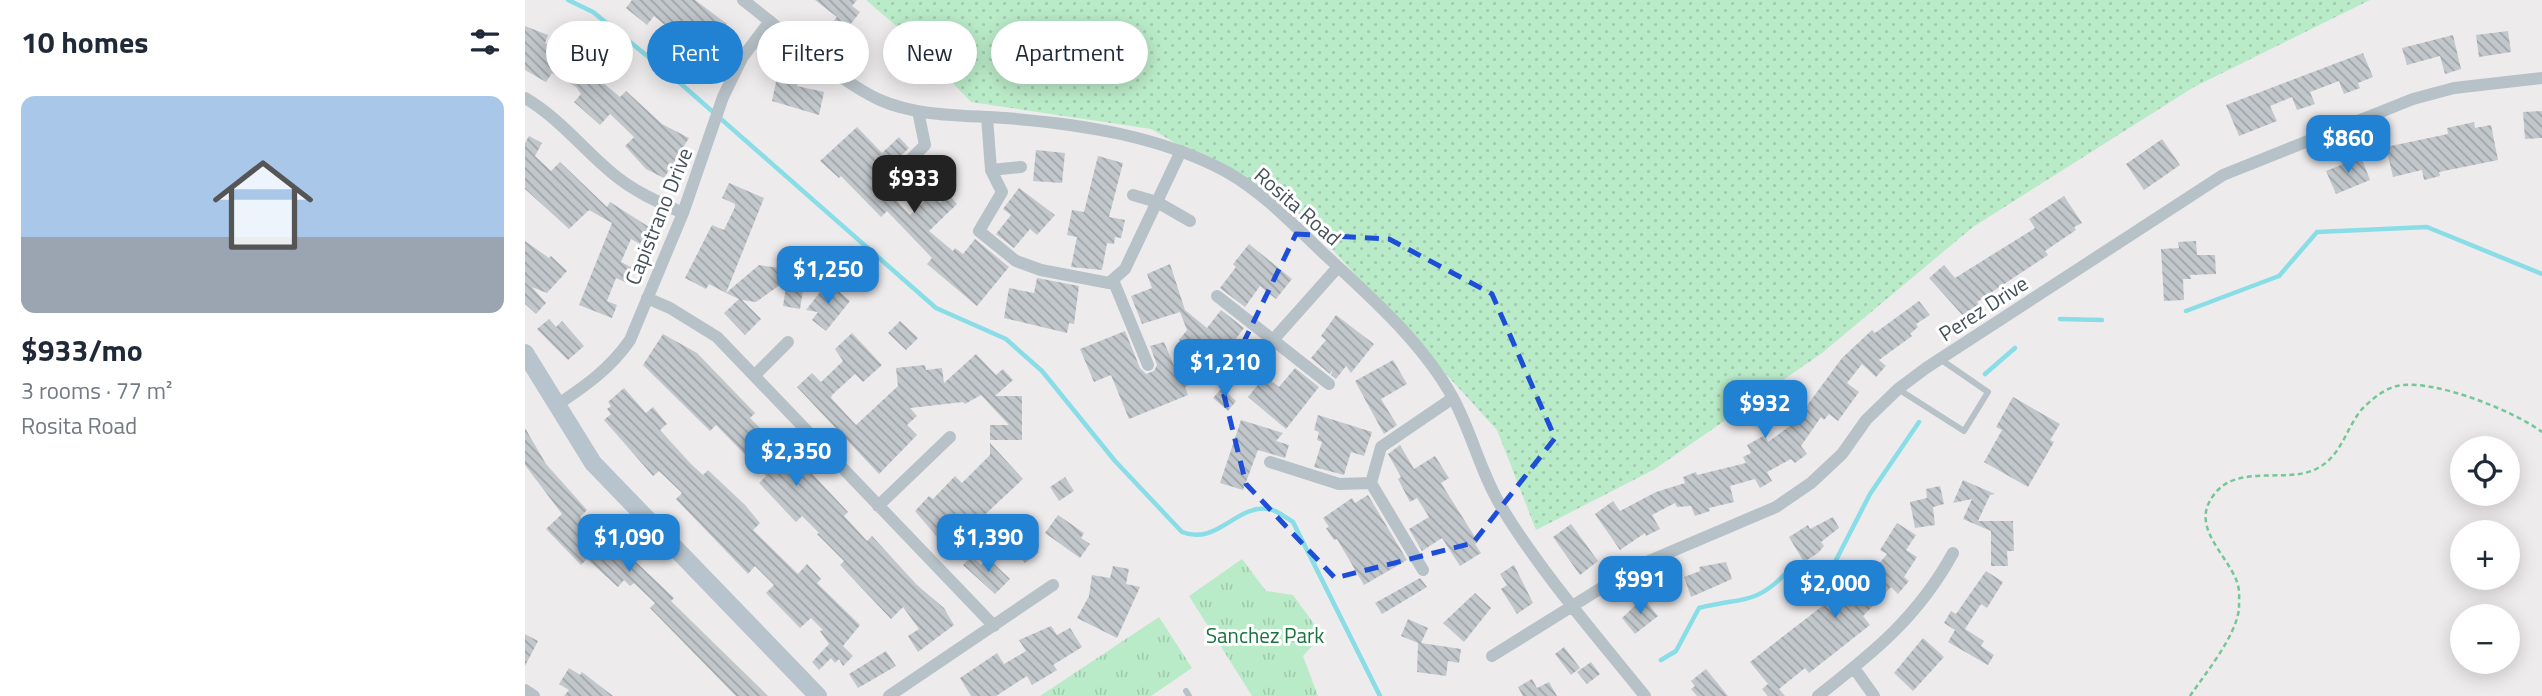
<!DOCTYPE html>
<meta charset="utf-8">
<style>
:root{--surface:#fff;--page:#f6f6f7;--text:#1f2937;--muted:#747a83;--accent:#2181d3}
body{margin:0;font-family:"Titillium Web",sans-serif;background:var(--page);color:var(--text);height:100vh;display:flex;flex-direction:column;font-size:26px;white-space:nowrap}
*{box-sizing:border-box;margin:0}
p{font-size:23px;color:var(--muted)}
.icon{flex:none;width:38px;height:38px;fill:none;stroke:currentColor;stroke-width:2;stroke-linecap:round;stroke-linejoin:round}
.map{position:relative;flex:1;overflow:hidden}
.side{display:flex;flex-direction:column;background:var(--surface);width:525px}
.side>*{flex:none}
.banner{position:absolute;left:21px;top:21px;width:665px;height:63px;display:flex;gap:14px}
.controls{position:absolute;left:1925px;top:436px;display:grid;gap:14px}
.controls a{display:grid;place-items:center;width:70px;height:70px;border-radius:50%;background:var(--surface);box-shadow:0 4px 18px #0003;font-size:35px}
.price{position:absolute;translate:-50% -60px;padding:0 16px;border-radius:14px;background:var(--accent);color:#fff;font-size:23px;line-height:46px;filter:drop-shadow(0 2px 4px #0008)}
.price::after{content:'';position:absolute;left:50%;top:42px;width:21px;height:16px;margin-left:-10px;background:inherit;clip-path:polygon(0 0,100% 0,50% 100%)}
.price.active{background:#222;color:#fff}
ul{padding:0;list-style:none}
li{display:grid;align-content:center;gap:14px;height:371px;padding:0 21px}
li span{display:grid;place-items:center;height:217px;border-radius:14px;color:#555}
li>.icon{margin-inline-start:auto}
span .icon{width:126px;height:126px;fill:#fffc;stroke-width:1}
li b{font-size:30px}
h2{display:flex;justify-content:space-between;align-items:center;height:84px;padding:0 21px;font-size:30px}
.pill{padding:0 24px;border-radius:32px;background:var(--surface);box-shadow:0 4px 18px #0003;font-size:24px;line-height:63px}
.pill.active{background:var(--accent);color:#fff}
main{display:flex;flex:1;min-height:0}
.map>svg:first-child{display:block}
.grass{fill:url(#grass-dots)}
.park{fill:url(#park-tufts)}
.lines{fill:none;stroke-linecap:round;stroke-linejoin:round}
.stream{stroke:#89dde7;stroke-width:4.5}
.building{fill:url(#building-back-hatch)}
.path{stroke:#74c796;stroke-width:2.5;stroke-dasharray:5 3.5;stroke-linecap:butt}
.lane{stroke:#b7c2c8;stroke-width:6}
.street{stroke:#b7c2c8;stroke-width:12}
.secondary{stroke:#b8c4cd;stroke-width:18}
.marked{fill:none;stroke:#1d4ed8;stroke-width:5;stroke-dasharray:14 9;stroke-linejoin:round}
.labels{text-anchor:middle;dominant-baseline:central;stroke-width:6;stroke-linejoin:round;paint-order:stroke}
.street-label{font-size:21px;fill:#455158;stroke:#fff}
.park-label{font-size:21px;fill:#1a743e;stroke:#fff}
</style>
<main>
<section class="side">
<h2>10 homes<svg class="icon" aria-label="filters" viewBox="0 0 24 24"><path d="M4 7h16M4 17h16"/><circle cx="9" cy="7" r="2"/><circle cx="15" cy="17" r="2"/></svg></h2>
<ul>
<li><span style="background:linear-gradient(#a9c7e8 65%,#9aa5b1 0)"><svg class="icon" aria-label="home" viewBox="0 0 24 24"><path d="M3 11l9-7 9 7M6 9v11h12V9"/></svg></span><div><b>$933/mo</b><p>3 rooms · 77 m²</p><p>Rosita Road</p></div></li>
</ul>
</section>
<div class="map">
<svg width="2017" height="696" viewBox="0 0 2017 696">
<defs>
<pattern id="grass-dots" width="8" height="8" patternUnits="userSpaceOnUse" patternTransform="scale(1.75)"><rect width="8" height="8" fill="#baebc8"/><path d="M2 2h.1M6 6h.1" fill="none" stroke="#a1cbae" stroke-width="1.8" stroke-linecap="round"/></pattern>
<pattern id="park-tufts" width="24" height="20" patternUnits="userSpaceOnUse" patternTransform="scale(1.75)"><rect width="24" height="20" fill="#baebc8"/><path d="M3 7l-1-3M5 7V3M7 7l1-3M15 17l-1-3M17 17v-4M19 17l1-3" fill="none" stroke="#a1cbae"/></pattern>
<pattern id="building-back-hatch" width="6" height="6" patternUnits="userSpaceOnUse" patternTransform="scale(1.75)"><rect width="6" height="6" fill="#c2c7cb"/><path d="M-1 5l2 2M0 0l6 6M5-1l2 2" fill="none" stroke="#9fa4a8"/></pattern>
</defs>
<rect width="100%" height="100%" fill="#eeebec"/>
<!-- grass -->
<path class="grass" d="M341 0H1845L1669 87 1448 227 1297 353 1130 469 1011 530 972 430 776 215 626 129 446 102 384 37Z"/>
<!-- park -->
<path class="park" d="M717 559 741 591 768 595 797 635 778 656 793 696H727L664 596Z
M634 617 667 668 626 696H515Z"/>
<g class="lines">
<!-- stream -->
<path class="stream" d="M43 0 68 12 147 76 411 308 481 339 517 371 590 461 657 532C692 546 711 504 744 509 752 510 761 518 768 522L855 696
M1661 311 1754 276 1792 232 1902 227 2017 274
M1535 319 1577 320
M1460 374 1490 348
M1136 660 1151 651 1174 608C1216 597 1230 606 1262 572L1294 576 1310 562 1345 494 1394 422"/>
</g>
<!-- building -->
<path class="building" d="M107 0H170L202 24 195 33 203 44 186 66 171 53 177 45 150 24 146 30 129 16 122 25 101 8Z
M290 0H332L327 6 335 12 315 38 303 28 312 17Z
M0 26 23 35 20 43 53 62 95 97 101 91 137 124 164 138 139 178 121 169 100 146 109 137 85 114 75 125 49 102 56 94 51 87 27 73 21 82 0 70Z
M1983 31 1986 52 1954 57 1951 35Z
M1928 35 1936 69 1920 74 1915 56 1882 65 1877 48Z
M1838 53 1848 77 1833 83 1835 88 1819 94 1814 81 1785 92 1790 104 1772 110 1767 97 1745 106 1752 121 1714 136 1701 105Z
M253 72 274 77 272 86 299 92 294 115 247 101Z
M2017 111V138L2000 139 1998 112Z
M1949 122 1950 128 1966 125 1973 160 1914 172 1915 176 1899 180 1897 170 1868 177 1861 147 1923 134 1922 128Z
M332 127 357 153 374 137 384 148 355 176 373 194 369 198 385 215 406 194 415 203 424 195 432 204 404 231 428 251 430 248 438 254 450 239 484 267 452 306 402 264 407 258 362 211 356 217 316 176 314 178 295 161Z
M4 136 17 143 10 156 26 171 35 162 82 207 85 202 124 227 115 244 106 239 96 262 108 268 102 283 91 278 82 301 92 305 87 318 54 305 87 223 64 210 44 229 0 189V143Z
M1637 139 1655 165 1619 190 1601 164Z
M511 150 540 153 537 183 508 181Z
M573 156 598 163 584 217 600 220 596 238 590 237 589 244 582 243 577 270 546 267 552 237 542 235 547 210 559 212Z
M1836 157 1845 180 1811 194 1801 171Z
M204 183 239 198 201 293 184 284 181 289 160 278 187 225 199 230 210 207V204L197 198Z
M494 188 530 215 512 235 505 229 489 248 471 234 486 215 478 209Z
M1539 196 1557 223 1549 227 1551 230 1520 251 1523 255 1452 302 1455 306 1441 319 1404 278 1419 265 1430 278 1510 228 1504 219Z
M0 241 24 258 26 256 42 271 22 293 7 287 21 303 11 314 0 304Z
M1671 241 1672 255H1690L1691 274 1665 275 1666 279H1658L1659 300 1639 301 1636 249 1654 248 1653 242Z
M724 244 767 279 751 299 735 286 720 307 695 288 711 267 708 264Z
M645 264 660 310 682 328 696 310 719 328 703 349 708 353 693 373 654 340 662 330 655 312 617 324 606 296 627 288 622 274Z
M234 265 281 272 275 309 258 306 262 280 231 302 217 300 236 319 220 335 199 313 214 299 201 293Z
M512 278 554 286 549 324 544 323 542 333 479 318 484 288 509 293Z
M303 282 325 301 301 331 287 320 293 312 281 310Z
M1394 301 1405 315 1391 324 1393 327 1385 334 1387 336 1354 360 1361 366 1351 377 1337 364 1322 383 1334 392 1313 421 1304 414 1299 420 1296 417 1276 446 1282 454 1270 463 1266 459 1242 472 1247 481 1235 488 1230 479 1205 486 1209 502 1184 508 1185 511 1170 516 1166 506 1152 507 1150 503 1127 515 1135 529 1121 536 1120 533 1095 550 1070 514 1088 501 1095 511 1131 492 1160 483 1158 477 1171 472 1172 475 1221 463 1218 457 1226 453 1222 445 1240 435 1243 442 1281 414 1278 411 1317 358 1347 330 1350 333Z
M811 315 849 344 826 373 821 366 811 379 806 375 808 369 805 374 786 358 801 340 796 336Z
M24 319 31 327 37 321 59 346 43 360 12 329Z
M375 321 393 338 381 350 363 333Z
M600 331 615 368 621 374 629 371 632 365 625 346 639 342 652 373 661 369 667 384 660 387 663 395 604 419 586 375 569 382 555 349Z
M327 333 357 365 338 382 330 374 307 395 306 398 331 425 373 386 371 368 400 365 401 370 417 368 419 383 451 354 471 375 478 369 488 380 470 396H497V440H465V425H484L456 395 440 404 438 402 385 408 392 416 382 425 392 435 354 474 272 387 287 373 296 382 318 361 310 349Z
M138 334 172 353 230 413 225 418 249 442 252 439 276 462 323 512 319 516 342 541 347 536 392 585 419 608 429 625 393 652 383 636 394 629 378 607 366 619 315 565 319 561 292 534 294 533 277 516 271 522 234 483 241 476 191 425 185 431 118 365Z
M868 360 882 384 856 399 872 425 859 434 830 381Z
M770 368 794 387 761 429 723 397 740 376 754 387Z
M99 388 121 413 128 407 142 424 135 430 166 464 178 475 183 470 220 505 235 523 228 530 273 574 282 564 296 579 292 583 335 625 318 646 328 656 318 666 314 659 310 663 306 658 294 670 287 662 304 644 295 631 298 630 286 618 275 628 241 593 249 585 230 566 223 574 151 499 157 493 134 471 128 476 79 420 86 414 82 409 86 406 83 402Z
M697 388 711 401 703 411 688 398Z
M1488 397 1535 424 1525 440 1529 442 1503 487 1459 462 1477 430 1471 427Z
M793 415 847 432 839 456 826 452 819 475 789 467 797 442 792 440 794 432 789 430Z
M716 420 758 433 751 441 764 445 760 458 733 450 718 490 695 483Z
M0 428 21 464 62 510 55 517 60 522 58 525 77 544 87 534 97 544 94 546 149 598 146 601 243 696H211L125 608 130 603 109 583 105 586 99 580 93 587 62 559 56 565 21 529 37 514 0 465Z
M465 443 498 479 452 522 445 515 418 544 390 511 404 496 408 499 430 476 437 483 465 455Z
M875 445 889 469 910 456 924 478 916 483 953 542 950 544 956 553 935 566 917 538 897 551 884 529 904 517 892 498 885 502 873 479 876 477 863 454Z
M540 477 549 491 534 501 525 487Z
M1438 480 1470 494 1465 495 1453 521H1488L1489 551H1482L1483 566H1466V531L1438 519 1447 499 1428 503Z
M1415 486 1419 504 1408 507 1410 525 1390 528 1385 502 1402 498 1401 489Z
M843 495 882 560 839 585 812 539 809 540 801 528 804 527 798 518 827 498 830 503Z
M533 515 559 533 556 538 565 544 555 558 520 533Z
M1308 517 1314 528 1296 542 1299 546 1293 553 1279 562 1264 537 1283 525 1285 529Z
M1372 523 1391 535 1381 550 1392 557 1379 577 1384 581 1373 594 1366 587 1338 616 1345 625 1284 673 1280 668 1254 689 1260 696H1243L1237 689 1243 684 1225 662 1300 604 1306 611 1340 584 1338 583 1362 554 1355 550Z
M493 524 514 552 500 563 480 534Z
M1046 524 1073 561 1055 575 1028 537Z
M447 556 456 565 463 558 485 579 470 594 438 565Z
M1201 562 1207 579 1166 597 1159 577 1175 571 1174 567Z
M989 565 1008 603 992 614 976 589 982 585 975 574Z
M588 566 604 569 601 584 615 587 592 638 552 618 564 596 567 575 585 578Z
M1461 571 1478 582 1462 608 1456 604 1440 629 1459 641 1456 646 1469 655 1463 665 1423 642 1430 630 1419 623 1426 611 1431 614Z
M895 578 902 587 857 614 850 603Z
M950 593 966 608 939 642 918 623Z
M1118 598 1133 616 1110 634 1097 618Z
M883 619 903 628 896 643 936 649 934 663 923 661 921 676 892 672 893 643 876 636Z
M526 626 532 635 545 628 557 647 528 665 532 670 507 685 502 676 471 696H446L435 678 472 653 479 664 501 651 494 640Z
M0 634 13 641 0 666Z
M1398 638 1419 657 1388 691 1369 673Z
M1039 647 1055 668 1046 675 1030 654Z
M361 651 371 666 333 688 324 674Z
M1066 662 1075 674 1062 684 1052 672Z
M44 668 55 675 57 672 88 696H39L44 690 34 684Z
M1181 669 1203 696H1172L1166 689 1170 686 1166 681Z
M1007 679 1012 688 1024 682 1032 696H998L993 687Z"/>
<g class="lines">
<!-- path -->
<path class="path" d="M1665 696C1680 674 1712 635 1714 608 1714 601 1715 589 1712 582 1702 554 1665 527 1688 496 1711 462 1763 485 1793 468 1817 455 1821 428 1837 409 1847 399 1859 389 1872 386 1908 378 1989 411 2017 432"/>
<!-- lane -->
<path class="lane" d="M1373 389 1439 431 1463 392 1415 359
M661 691 664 696"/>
<!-- street -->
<path class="street" d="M218 0C256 29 313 81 355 100 393 117 440 115 480 118 556 124 635 136 702 172 737 192 766 222 795 250 842 294 896 340 928 398 947 433 956 474 977 508 1018 575 1071 635 1120 696
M0 98C34 118 57 148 87 173 108 191 133 202 158 213
M462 117 466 170 477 192 454 231 491 261 516 270 584 283 600 269 656 151
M466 170 496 167
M372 173 400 145 393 111
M608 195 632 202 665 221
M588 280 623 365
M692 296 748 340
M122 298 145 308 192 337 469 626
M229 376 263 342
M804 384 748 340 813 267
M32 405C60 386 85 369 105 340L158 213 198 97 217 58 245 21
M745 462 814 484 846 483
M353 506 425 437
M898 570 846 483 856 447 928 398
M967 656 1110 567 1251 507 1286 483 1317 454 1341 420 1373 389 1401 368 1698 175 1888 99 1929 88 2017 78
M1329 668 1349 696
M0 690 9 696
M364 696 528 585
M1293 696C1349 652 1393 617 1428 553"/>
<!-- secondary -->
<path class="secondary" d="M0 353 68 463 293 696"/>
</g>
<!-- marked area -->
<path class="marked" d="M771 234 864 239 967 294 1030 438 948 543 810 578 721 484 697 387Z"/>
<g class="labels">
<!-- street labels -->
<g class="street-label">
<text transform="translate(773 206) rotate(41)">Rosita Road</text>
<text transform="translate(133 216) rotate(-68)">Capistrano Drive</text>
<text transform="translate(1458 308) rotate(-33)">Perez Drive</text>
</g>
<!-- park labels -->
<g class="park-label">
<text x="740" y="635">Sanchez Park</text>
</g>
</g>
</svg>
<div class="controls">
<a><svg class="icon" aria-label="locate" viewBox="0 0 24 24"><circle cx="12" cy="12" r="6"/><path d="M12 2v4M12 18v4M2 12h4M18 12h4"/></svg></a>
<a>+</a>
<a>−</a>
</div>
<b class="price" style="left:1823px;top:175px">$860</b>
<b class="price active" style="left:389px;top:215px">$933</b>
<b class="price" style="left:303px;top:306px">$1,250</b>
<b class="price" style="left:700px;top:399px">$1,210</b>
<b class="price" style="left:1240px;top:440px">$932</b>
<b class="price" style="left:271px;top:488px">$2,350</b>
<b class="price" style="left:104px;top:574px">$1,090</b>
<b class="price" style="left:463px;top:574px">$1,390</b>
<b class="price" style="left:1115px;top:616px">$991</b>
<b class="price" style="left:1310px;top:620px">$2,000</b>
<div class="banner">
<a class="pill">Buy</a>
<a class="pill active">Rent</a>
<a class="pill">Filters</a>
<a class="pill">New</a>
<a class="pill">Apartment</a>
</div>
</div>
</main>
